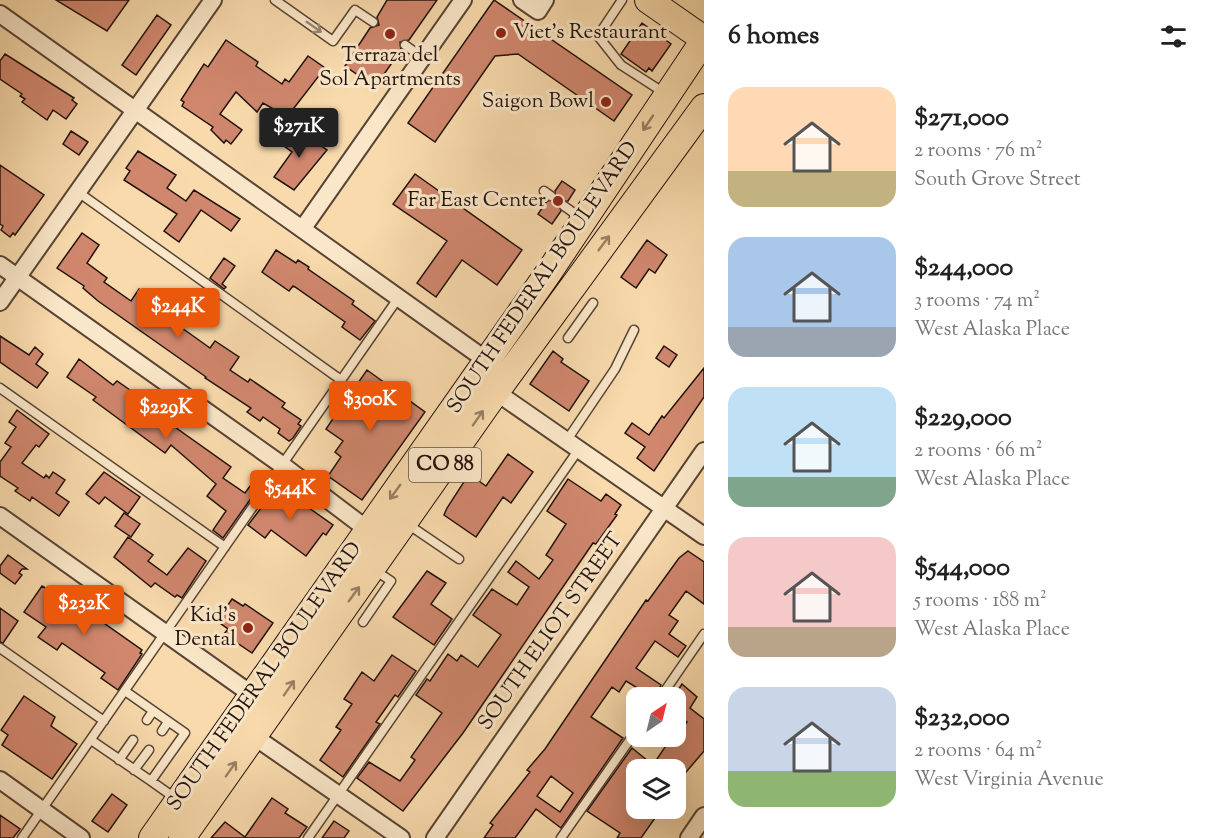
<!DOCTYPE html>
<meta charset="utf-8">
<style>
:root{--surface:#fff;--page:#f2f2f2;--text:#222;--muted:#767676;--accent:#ea580c}
body{margin:0;font-family:"Sorts Mill Goudy",serif;background:var(--page);color:var(--text);height:100vh;display:flex;flex-direction:column;font-size:22px;white-space:nowrap}
*{box-sizing:border-box;margin:0}
p{font-size:20px;color:var(--muted)}
.icon{flex:none;width:33px;height:33px;fill:none;stroke:currentColor;stroke-width:2;stroke-linecap:round;stroke-linejoin:round}
.map{position:relative;flex:1;overflow:hidden}
.panel{display:flex;flex-direction:column;background:var(--surface);width:510px}
.panel>*{flex:none}
.needle{width:39px;rotate:35deg}
.buttons{position:absolute;left:626px;top:687px;display:grid;gap:12px}
.buttons a{display:grid;place-items:center;width:60px;height:60px;border-radius:12px;background:var(--surface);box-shadow:0 6px 24px #0002;font-size:30px}
.price{position:absolute;translate:-50% -51px;padding:0 14px;border-radius:6px;background:var(--accent);color:#fff;font-size:20px;line-height:39px;filter:drop-shadow(0 2px 3px #0008)}
.price::after{content:'';position:absolute;left:50%;top:36px;width:18px;height:14px;margin-left:-9px;background:inherit;clip-path:polygon(0 0,100% 0,50% 100%)}
.price.selected{background:#222;color:#fff}
ul{padding:0;list-style:none}
li{display:flex;align-items:center;gap:18px;height:150px;padding:0 24px}
li span{display:grid;place-items:center;flex:none;width:168px;height:120px;border-radius:18px;color:#555}
li>.icon{margin-inline-start:auto}
span .icon{width:72px;height:72px;fill:#fffc;stroke-width:1}
li b{font-size:26px}
h2{display:flex;justify-content:space-between;align-items:center;height:72px;padding:0 24px;font-size:26px}
main{display:flex;flex:1;min-height:0}
.map>svg:first-child{display:block}
.building{fill:#d0876e;stroke:#22120c;stroke-width:1.5;fill-rule:evenodd}
.lines{fill:none;stroke-linecap:round;stroke-linejoin:round}
.service-casing{stroke:#584434;stroke-width:11}
.minor-casing{stroke:#584434;stroke-width:20}
.primary-casing{stroke:#22120c;stroke-width:28}
.service{stroke:#fae7c9;stroke-width:8}
.minor{stroke:#fae7c9;stroke-width:16}
.primary{stroke:#f8daac;stroke-width:26}
.oneway{stroke:#998774}
.oneway2{stroke:#988064}
.poi-dot{fill:#8f2418;stroke:#fae7c9;stroke-width:2}
.labels{text-anchor:middle;dominant-baseline:central;stroke-width:6;stroke-linejoin:round;paint-order:stroke}
.shield{fill:#fae7c9;stroke:#635245;stroke-width:1.5}
.shield-label{font-size:20px;font-weight:bold;fill:#22120c}
.poi-label{font-size:21px;fill:#22120c;stroke:#fae7c9;text-anchor:end}
.street-label{font-size:21px;fill:#22120c;stroke:#fae7c9}
</style>
<main>
<div class="map">
<svg width="704" height="838" viewBox="0 0 704 838">
<rect width="100%" height="100%" fill="#f8daac"/>
<filter id="stains"><feTurbulence type="fractalNoise" baseFrequency=".00333" numOctaves="4"/><feColorMatrix values="0 0 0 0 .2 0 0 0 0 .09 0 0 0 0 .02 0 0 0 .5 -.17"/></filter>
<radialGradient id="worn" r=".72"><stop offset=".6" stop-color="#630" stop-opacity="0"/><stop offset="1" stop-color="#630" stop-opacity=".3"/></radialGradient>
<!-- building -->
<path class="building" d="M56 0H129L107 31Z
M387 0H437L409 40 400 42 401 50 375 87 345 66 370 28 379 25 377 17Z
M494 0 632 95 614 121 518 54 495 56 435 142 408 123Z
M157 15 171 25 136 75 122 65Z
M642 23 671 44 652 71 649 68 646 72 621 54Z
M226 40 258 62 256 66 282 84 285 79 289 82 308 56 325 68 287 117 263 103 257 112 236 92 220 114 242 130 231 144 226 140 224 143 211 130 213 127 182 106 184 102 181 100 204 64 208 67Z
M5 54 74 98 72 100 77 104 66 119 53 110 47 120 22 102 25 99 20 96 22 94 0 79V61Z
M297 129 327 150 294 190 274 177 292 152 284 146Z
M71 131 88 142 79 155 63 144Z
M138 151 176 175 167 188 186 201 194 190 240 219 231 231 201 210 179 242 164 231 177 214 124 180 130 171 126 168Z
M0 165 44 195 15 235 13 233 10 237 1 230 3 226 0 224Z
M415 174 522 250 497 285 462 260 436 297 417 283 447 241 393 204Z
M562 181 575 190 568 201 559 202 561 211 552 224 538 214 547 201 556 199 555 191Z
M82 233 99 245 87 263 107 278 104 282 131 301 139 289 183 321 182 328 210 348 215 341 239 357 230 370 248 382 250 379 285 403 282 407 301 420 298 424 301 426 293 438 289 441 278 433 280 429 263 417 260 421 247 412 251 408 205 378 206 377 98 301 83 288 84 286 57 268Z
M647 240 667 255 655 273 649 269 636 288 621 277Z
M276 250 296 263 298 260 309 267 308 269 354 301 352 304 375 321 360 340 342 327 345 322 295 287 293 286 289 291 262 272Z
M224 258 235 266 222 284 226 287 224 289 210 278Z
M0 336 29 355 35 347 43 354 36 364 48 373 37 388 0 362Z
M664 346 677 355 669 367 656 358Z
M553 351 563 359 561 362 589 381 569 411 530 384Z
M79 359 113 385 117 381 130 390 127 393 231 467 223 478 245 493 253 482 259 487 223 538 213 530 226 511 207 496 216 484 171 445 165 453 93 400 96 397 67 377Z
M704 368V397L654 471 637 458 645 447 625 433 632 423 649 435 662 416 664 418Z
M367 370 425 412 362 500 328 476 341 457 335 452 343 441 326 429 335 416 330 413 336 402 342 406Z
M17 410 49 434 39 447 36 445 22 463 44 478 46 475 49 478 53 472 65 480 56 493 69 502 59 516 32 497 30 501 15 491 18 488 0 476V462L11 447 5 443 16 427 9 422Z
M508 454 533 472 511 503 503 497 476 537 444 515 447 508 469 474 486 486Z
M104 472 140 497 128 514 105 497 99 504 86 494Z
M568 479 601 501 606 494 621 505 615 514 617 515 596 544 593 543 463 733 403 811 357 778 369 762 400 781 415 760 411 757 442 713 416 695 427 679 430 681 448 654 457 661 461 655 478 667 501 635 473 615 492 589 517 605 529 587 508 572 516 561 539 579 553 560 546 555 566 524 547 511Z
M278 486 333 525 326 535 323 533 306 556 271 530 265 538 248 525Z
M124 513 140 524 131 537 115 526Z
M128 537 153 555 148 561 167 575 188 548 206 561 182 598 177 595 175 597 155 583 151 587 114 557Z
M688 551 704 562V604L686 591 669 615 678 621 669 634 686 646 678 657 655 641 636 668 661 685 654 698 626 681 619 692 612 687 591 717 623 738 561 828 536 809 515 838H484L493 825 490 823 530 772 527 770 545 749 646 600 648 601 679 558ZM551 776 573 793 560 812 537 796Z
M8 555 27 569H22L19 573 22 575 15 584 0 573V566Z
M427 571 446 583 431 604 452 619 434 645 393 617Z
M42 586 70 603 71 600 142 650 140 653 142 654 118 690 101 678 105 673 62 643 57 650 38 637 46 627 24 612Z
M232 599 243 606 245 604 273 623 252 653 224 634 228 629 217 621Z
M0 608 18 621 3 643 0 642Z
M392 655 416 671 398 697 395 695 376 722 380 724 343 777 320 760 341 730 336 727 352 704 344 699 362 672 374 681Z
M682 684 697 697 690 708 704 719V751L675 785V770H636V783L628 793 636 799V808H662L641 838H617L620 833 587 811 632 748 653 765 669 741 672 743 687 722 675 714V698H668L672 693 675 695Z
M24 696 55 717 51 726 77 744 52 779 2 745 8 735 1 730Z
M112 794 127 805 108 832 92 821Z
M272 798 288 809 285 813 307 827 299 838H211L225 822 245 837Z
M0 815 20 829 13 838H0Z
M334 821 349 831 344 838H322Z"/>
<g class="lines">
<!-- service casing -->
<g class="service-casing">
<path id="service" d="M275 0 333 41 355 10 373 22
M622 0 598 36 621 65 666 94
M405 45 423 58
M544 191 551 196
M78 192 341 380
M564 206 581 218
M568 338 593 303
M0 388 225 547
M567 440 615 369 634 330
M406 523 459 559
M363 622 391 581 373 569
M0 648 104 721
M660 698 704 634
M147 720 153 711
M162 731 168 722
M91 740 151 781 185 733 125 691
M119 760 133 740
M134 770 149 750
M151 781 175 798
M22 838 399 297
M308 838 579 449
M561 838 636 731"/>
</g>
<!-- minor casing -->
<g class="minor-casing">
<path id="minor" d="M522 0 538 11 545 0
M0 14 486 360
M303 228 463 0
M0 265 282 465 368 530
M0 302 213 0
M496 392 704 536
M0 516 244 689C256 705 252 725 262 742L401 838
M0 780 81 838
M435 838 704 451
M689 838 704 816"/>
</g>
<!-- primary casing -->
<g class="primary-casing">
<path id="primary" d="M648 0 704 39
M152 838 549 272 704 40
M182 838 496 392 704 107"/>
</g>
<!-- service -->
<use href="#service" class="service"/>
<!-- minor -->
<use href="#minor" class="minor"/>
<!-- primary -->
<use href="#primary" class="primary"/>
</g>
<!-- one-way arrows -->
<defs><path id="oneway-shaft" d="M-6 0H5M1.5-3L5.5 0L1.5 3" fill="none" stroke-width="1.6" stroke-linecap="round" stroke-linejoin="round" transform="scale(1.5)"/></defs>
<use class="oneway" href="#oneway-shaft" transform="translate(314 27) rotate(35)"/>
<g class="oneway2">
<use href="#oneway-shaft" transform="translate(648 123) rotate(124)"/>
<use href="#oneway-shaft" transform="translate(604 243) rotate(-53)"/>
<use href="#oneway-shaft" transform="translate(478 418) rotate(-55)"/>
<use href="#oneway-shaft" transform="translate(395 492) rotate(126)"/>
<use href="#oneway-shaft" transform="translate(354 594) rotate(-54)"/>
<use href="#oneway-shaft" transform="translate(289 688) rotate(-55)"/>
<use href="#oneway-shaft" transform="translate(231 769) rotate(-55)"/>
</g>
<!-- markers -->
<g class="poi-dot">
<circle cx="501" cy="33" r="6"/>
<circle cx="390" cy="34" r="6"/>
<circle cx="606" cy="102" r="6"/>
<circle cx="558" cy="201" r="6"/>
<circle cx="248" cy="628" r="6"/>
</g>
<g class="labels">
<!-- shield labels -->
<rect class="shield" x="409" y="448" width="72" height="34" rx="4.5"/>
<g class="shield-label">
<text x="445" y="465">CO 88</text>
</g>
<!-- poi labels -->
<g class="poi-label">
<text x="513" y="33" text-anchor="start">Viet's Restaurant</text>
<text x="390" y="56" text-anchor="middle">Terraza del<tspan x="390" dy="24">Sol Apartments</tspan></text>
<text x="594" y="102">Saigon Bowl</text>
<text x="546" y="201">Far East Center</text>
<text x="236" y="616">Kid's<tspan x="236" dy="24">Dental</tspan></text>
</g>
<!-- street labels -->
<g class="street-label">
<text transform="translate(543 278) rotate(-56)">SOUTH FEDERAL BOULEVARD</text>
<text transform="translate(551 632) rotate(-55)">SOUTH ELIOT STREET</text>
<text transform="translate(265 677) rotate(-55)">SOUTH FEDERAL BOULEVARD</text>
</g>
</g>
<rect width="100%" height="100%" filter="url(#stains)"/>
<rect width="100%" height="100%" fill="url(#worn)"/>
</svg>
<div class="buttons">
<a><svg class="needle" viewBox="-14 -14 28 28"><path d="M0-13l5 13h-10z" fill="#e53935"/><path d="M0 13l5-13h-10z" fill="#767676"/></svg></a>
<a><svg class="icon" aria-label="layers" viewBox="0 0 24 24"><path d="M12 4l9 5-9 5-9-5zM3 14l9 5 9-5"/></svg></a>
</div>
<b class="price selected" style="left:299px;top:159px">$271K</b>
<b class="price" style="left:178px;top:339px">$244K</b>
<b class="price" style="left:370px;top:432px">$300K</b>
<b class="price" style="left:166px;top:440px">$229K</b>
<b class="price" style="left:290px;top:521px">$544K</b>
<b class="price" style="left:84px;top:636px">$232K</b>
</div>
<section class="panel">
<h2>6 homes<svg class="icon" aria-label="filters" viewBox="0 0 24 24"><path d="M4 7h16M4 17h16"/><circle cx="9" cy="7" r="2"/><circle cx="15" cy="17" r="2"/></svg></h2>
<ul>
<li><span style="background:linear-gradient(#ffd9b3 70%,#c2b280 0)"><svg class="icon" aria-label="home" viewBox="0 0 24 24"><path d="M3 11l9-7 9 7M6 9v11h12V9"/></svg></span><div><b>$271,000</b><p>2 rooms · 76 m²</p><p>South Grove Street</p></div></li>
<li><span style="background:linear-gradient(#a9c7e8 75%,#9aa5b1 0)"><svg class="icon" aria-label="home" viewBox="0 0 24 24"><path d="M3 11l9-7 9 7M6 9v11h12V9"/></svg></span><div><b>$244,000</b><p>3 rooms · 74 m²</p><p>West Alaska Place</p></div></li>
<li><span style="background:linear-gradient(#bfe0f5 75%,#7fa58c 0)"><svg class="icon" aria-label="home" viewBox="0 0 24 24"><path d="M3 11l9-7 9 7M6 9v11h12V9"/></svg></span><div><b>$229,000</b><p>2 rooms · 66 m²</p><p>West Alaska Place</p></div></li>
<li><span style="background:linear-gradient(#f6c9c9 75%,#b9a48a 0)"><svg class="icon" aria-label="home" viewBox="0 0 24 24"><path d="M3 11l9-7 9 7M6 9v11h12V9"/></svg></span><div><b>$544,000</b><p>5 rooms · 188 m²</p><p>West Alaska Place</p></div></li>
<li><span style="background:linear-gradient(#c9d6e8 70%,#8fb573 0)"><svg class="icon" aria-label="home" viewBox="0 0 24 24"><path d="M3 11l9-7 9 7M6 9v11h12V9"/></svg></span><div><b>$232,000</b><p>2 rooms · 64 m²</p><p>West Virginia Avenue</p></div></li>
</ul>
</section>
</main>
